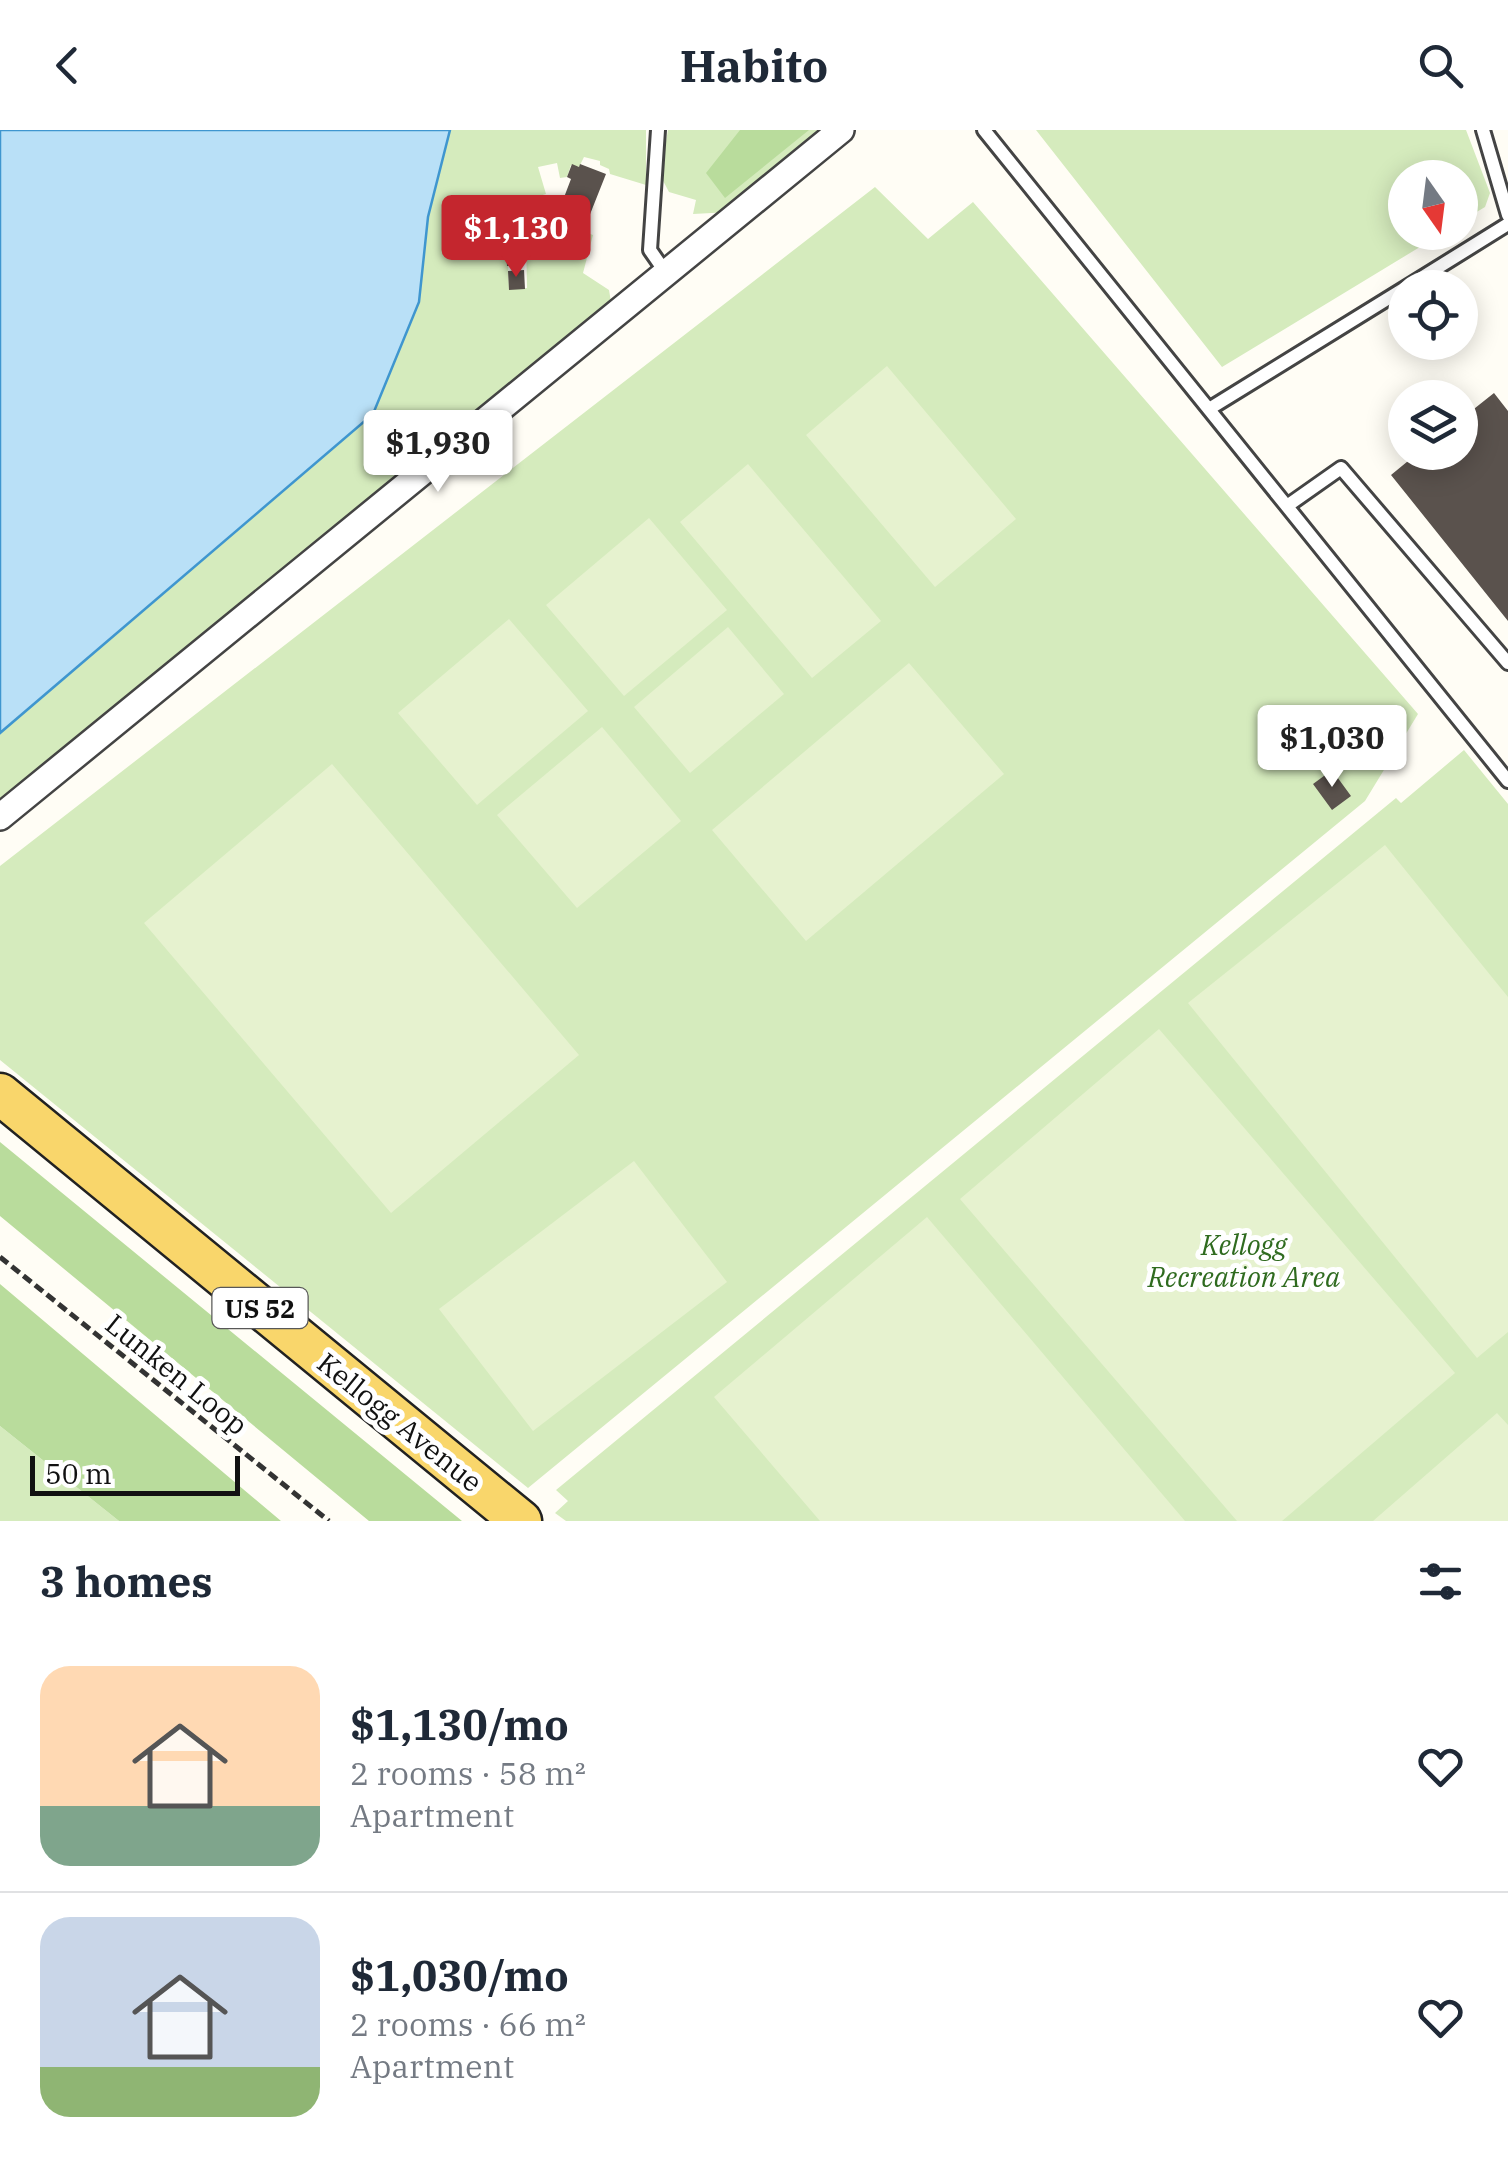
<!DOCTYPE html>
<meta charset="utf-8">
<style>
:root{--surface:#fff;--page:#f6f6f7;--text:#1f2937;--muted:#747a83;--line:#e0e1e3;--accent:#c4262e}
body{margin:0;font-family:"IBM Plex Serif",serif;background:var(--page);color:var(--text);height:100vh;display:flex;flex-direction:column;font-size:38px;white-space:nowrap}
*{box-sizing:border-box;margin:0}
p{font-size:32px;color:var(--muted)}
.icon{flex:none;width:55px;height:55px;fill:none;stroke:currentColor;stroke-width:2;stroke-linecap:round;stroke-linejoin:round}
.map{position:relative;height:1391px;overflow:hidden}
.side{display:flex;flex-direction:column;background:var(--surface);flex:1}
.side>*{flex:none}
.needle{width:65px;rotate:166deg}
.tools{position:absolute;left:1388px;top:30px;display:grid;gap:20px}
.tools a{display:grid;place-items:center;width:90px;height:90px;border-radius:50%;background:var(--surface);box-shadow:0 5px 25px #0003;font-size:50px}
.scale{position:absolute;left:30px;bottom:25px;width:210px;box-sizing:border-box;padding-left:10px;border:5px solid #111;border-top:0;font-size:28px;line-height:35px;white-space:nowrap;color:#111;-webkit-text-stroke:8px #fff;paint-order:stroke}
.price{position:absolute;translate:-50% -85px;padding:0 22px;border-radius:10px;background:#fff;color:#222;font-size:32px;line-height:65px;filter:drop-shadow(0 2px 5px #0008)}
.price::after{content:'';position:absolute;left:50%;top:60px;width:30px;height:22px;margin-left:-15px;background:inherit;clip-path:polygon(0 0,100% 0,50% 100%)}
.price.selected{background:var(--accent);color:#fff}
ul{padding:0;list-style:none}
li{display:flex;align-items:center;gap:30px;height:250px;padding:0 40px}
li+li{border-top:2px solid var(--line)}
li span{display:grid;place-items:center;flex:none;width:280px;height:200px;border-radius:30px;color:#555}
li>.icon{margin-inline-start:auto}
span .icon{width:120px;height:120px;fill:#fffc;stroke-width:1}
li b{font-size:42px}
h2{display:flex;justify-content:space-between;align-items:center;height:120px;padding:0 40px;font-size:42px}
header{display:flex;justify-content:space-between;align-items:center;height:130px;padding:0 40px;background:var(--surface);font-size:45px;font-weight:800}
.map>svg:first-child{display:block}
.green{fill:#d5ebbd}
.forest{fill:#b9dc9c}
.pitch{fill:#e6f2cf}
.water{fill:#b9e0f7;stroke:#3f96cf;stroke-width:2.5}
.building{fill:#5a524d}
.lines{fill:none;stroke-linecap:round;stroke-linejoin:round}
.lane-casing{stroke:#444;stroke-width:18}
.street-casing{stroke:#444;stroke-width:30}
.primary-casing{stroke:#222;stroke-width:45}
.path{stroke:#333;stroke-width:5;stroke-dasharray:10 5;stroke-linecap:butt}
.lane{stroke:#fff;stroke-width:12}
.street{stroke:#fff;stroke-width:25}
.primary{stroke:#f9d66b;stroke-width:40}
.labels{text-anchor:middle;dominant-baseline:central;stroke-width:10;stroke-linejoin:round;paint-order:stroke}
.shield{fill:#fff;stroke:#585858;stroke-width:2.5}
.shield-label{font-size:25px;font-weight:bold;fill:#111}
.park-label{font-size:28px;font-style:italic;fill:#2f6b1f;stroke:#fff}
.street-label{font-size:28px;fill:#111;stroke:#fff}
</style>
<header><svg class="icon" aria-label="back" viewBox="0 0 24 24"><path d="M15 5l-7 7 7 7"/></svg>Habito<svg class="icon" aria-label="search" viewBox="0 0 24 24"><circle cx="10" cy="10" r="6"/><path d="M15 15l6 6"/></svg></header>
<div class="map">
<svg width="1508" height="1391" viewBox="0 0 1508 1391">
<rect width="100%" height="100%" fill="#fffdf5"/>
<!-- green -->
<path class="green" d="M450 0H646V55L610 44 609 39 600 35V31L584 27 579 37 571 35 567 47 560 48 557 33 538 37 546 64 506 76 509 159 527 158 526 110 555 91 593 105 583 143 609 160 611 172 604 181 0 673V603L373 284 419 172 428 87Z
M668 0H830L731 82 693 84 696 70 669 62 660 45Z
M1036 0H1466L1490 63 1485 77 1460 92V48H1405V102L1443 103 1222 237Z
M875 57 928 109 973 72 1418 584 1365 671 528 1358 0 930V736Z
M1464 620 1508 674V1391H566L555 1383 568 1371 556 1360 1396 668 1401 673Z
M0 1296 119 1391H0Z"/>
<!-- forest -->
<path class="forest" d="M740 0H809L725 68 706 43Z
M0 1012 462 1391H369L0 1086Z
M0 1154 281 1391H119L0 1296Z"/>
<!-- pitch -->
<path class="pitch" d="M887 236 1016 389 935 457 806 305Z
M748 334 881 491 812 548 680 392Z
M649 388 727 480 624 566 546 475Z
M509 489 588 581 477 675 398 583Z
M728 497 784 564 690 643 634 577Z
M909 533 1004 644 806 811 712 700Z
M602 597 681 691 577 778 497 685Z
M332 634 579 925 391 1083 144 793Z
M1385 715 1508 867V1202L1477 1228 1188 873Z
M1159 899 1455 1243 1282 1391H1237L960 1069Z
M634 1031 727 1152 533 1301 439 1179Z
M927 1087 1185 1391H820L714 1267Z
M1497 1283 1508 1295V1391H1373Z"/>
<!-- water -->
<path class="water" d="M0 0H450L428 87 419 172 373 284 0 603Z"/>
<!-- building -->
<path class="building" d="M572 34 579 37 580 34 606 44 583 102 555 91 571 49 567 47Z
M505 109H520L521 136H507Z
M524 140 525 159 509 160 508 141Z
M1494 263 1508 281V491L1391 345 1419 322H1460V290Z
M1332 640 1351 666 1332 680 1313 654Z"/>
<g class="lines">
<!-- lane casing -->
<g class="lane-casing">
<path id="lane" d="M658 0 650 120 666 143
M984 0 1508 651
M1483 0 1508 85
M1405 158 1508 94
M1209 279 1405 158
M1287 376 1341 338 1508 533"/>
</g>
<!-- street casing -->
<g class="street-casing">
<path id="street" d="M0 687 841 0"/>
</g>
<!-- primary casing -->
<g class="primary-casing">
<path id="primary" d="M0 964 521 1391"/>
</g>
<!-- path -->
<path class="path" d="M0 1127 329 1391"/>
<!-- lane -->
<use href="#lane" class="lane"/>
<!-- street -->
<use href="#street" class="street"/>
<!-- primary -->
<use href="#primary" class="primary"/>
</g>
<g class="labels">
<!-- shield labels -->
<rect class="shield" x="212.5" y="1158" width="95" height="40" rx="8"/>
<g class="shield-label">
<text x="260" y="1178">US 52</text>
</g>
<!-- park labels -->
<g class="park-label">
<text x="1244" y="1114">Kellogg<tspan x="1244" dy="32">Recreation Area</tspan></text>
</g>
<!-- street labels -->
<g class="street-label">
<text transform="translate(177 1244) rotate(39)">Lunken Loop</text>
<text transform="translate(400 1292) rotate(39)">Kellogg Avenue</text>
</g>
</g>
</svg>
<div class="tools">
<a><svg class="needle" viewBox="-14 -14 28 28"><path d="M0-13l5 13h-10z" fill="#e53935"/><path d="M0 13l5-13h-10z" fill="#747a83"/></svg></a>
<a><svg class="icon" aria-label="locate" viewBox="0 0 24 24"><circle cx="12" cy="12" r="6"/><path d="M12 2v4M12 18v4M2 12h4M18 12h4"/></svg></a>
<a><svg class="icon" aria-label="layers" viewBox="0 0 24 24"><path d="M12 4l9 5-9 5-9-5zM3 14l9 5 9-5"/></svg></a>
</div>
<div class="scale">50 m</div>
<b class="price selected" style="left:516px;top:150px">$1,130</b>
<b class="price" style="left:438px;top:365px">$1,930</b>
<b class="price" style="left:1332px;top:660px">$1,030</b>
</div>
<section class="side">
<h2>3 homes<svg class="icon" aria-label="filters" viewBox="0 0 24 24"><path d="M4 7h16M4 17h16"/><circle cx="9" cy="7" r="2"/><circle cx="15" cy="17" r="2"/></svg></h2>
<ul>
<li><span style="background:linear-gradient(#ffd9b3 70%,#7fa58c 0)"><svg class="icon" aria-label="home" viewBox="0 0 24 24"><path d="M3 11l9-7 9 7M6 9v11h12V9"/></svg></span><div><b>$1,130/mo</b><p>2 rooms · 58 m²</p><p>Apartment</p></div><svg class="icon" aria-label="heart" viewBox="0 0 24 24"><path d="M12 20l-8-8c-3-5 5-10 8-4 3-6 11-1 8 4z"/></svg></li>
<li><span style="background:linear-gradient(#c9d6e8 75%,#8fb573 0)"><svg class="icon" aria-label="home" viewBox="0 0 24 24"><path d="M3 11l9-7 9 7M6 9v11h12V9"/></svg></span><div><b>$1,030/mo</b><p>2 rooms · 66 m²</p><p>Apartment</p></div><svg class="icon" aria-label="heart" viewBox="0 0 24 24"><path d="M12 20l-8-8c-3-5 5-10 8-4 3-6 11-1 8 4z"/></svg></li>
</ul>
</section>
